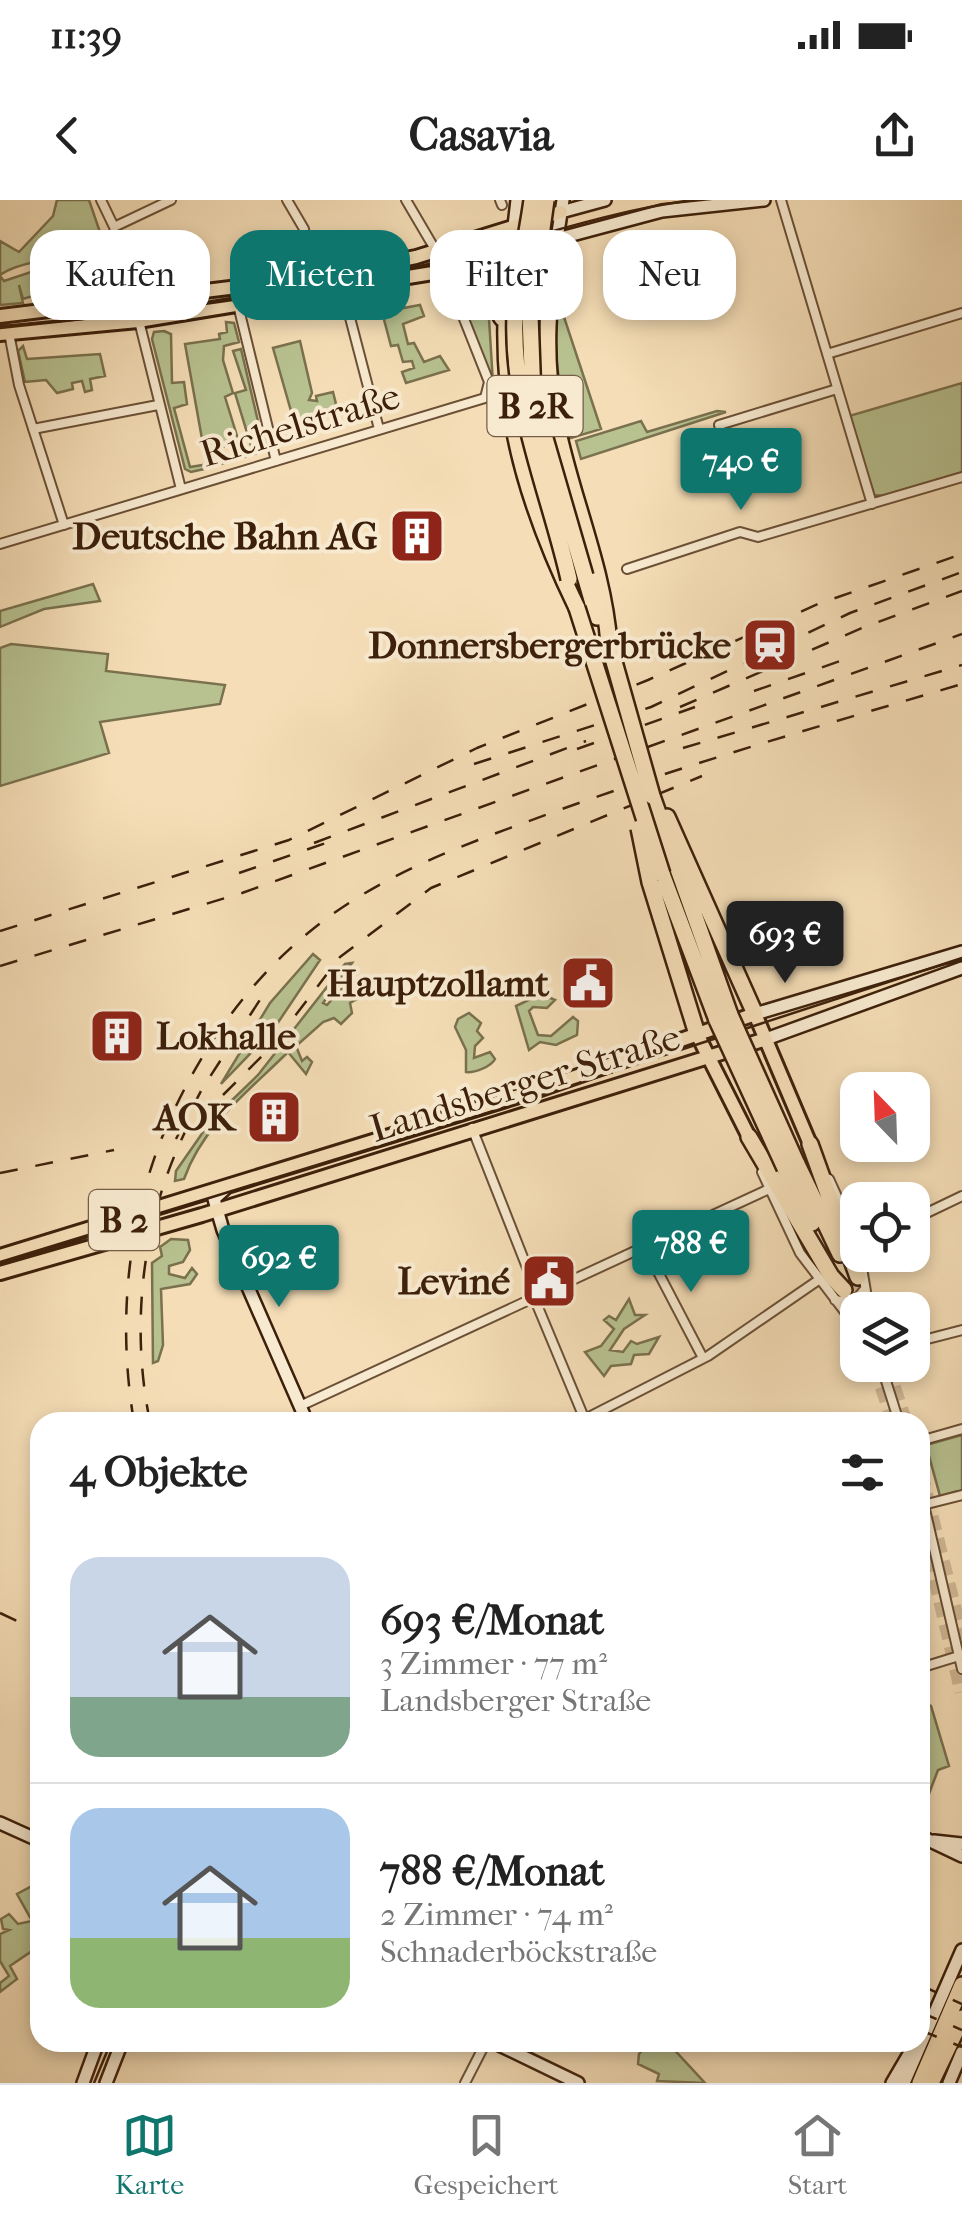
<!DOCTYPE html>
<html lang="de">
<meta charset="utf-8">
<style>
:root{--surface:#fff;--page:#f6f6f6;--text:#222;--muted:#767676;--line:#e0e0e0;--accent:#0f766e}
body{margin:0;font-family:"IM FELL French Canon",serif;background:var(--page);color:var(--text);height:100vh;display:flex;flex-direction:column;font-size:38px;white-space:nowrap}
*{box-sizing:border-box;margin:0}
p{font-size:32px;color:var(--muted)}
.icon{flex:none;width:55px;height:55px;fill:none;stroke:currentColor;stroke-width:2;stroke-linecap:round;stroke-linejoin:round}
.map{position:relative;flex:1;overflow:hidden}
.sheet{position:absolute;left:30px;top:1212px;width:900px;height:640px;display:flex;flex-direction:column;background:var(--surface);border-radius:30px;box-shadow:0 5px 15px #0003}
.sheet>*{flex:none}
.guide{position:absolute;left:30px;top:30px;width:902px;height:90px;display:flex;gap:20px}
.needle{width:65px;rotate:337deg}
.fabs{position:absolute;left:840px;top:872px;display:grid;gap:20px}
.fabs a{display:grid;place-items:center;width:90px;height:90px;border-radius:20px;background:var(--surface);box-shadow:0 5px 15px #0003;font-size:50px}
.price{position:absolute;translate:-50% -85px;padding:0 22px;border-radius:10px;background:var(--accent);color:#fff;font-size:32px;line-height:65px;filter:drop-shadow(0 2px 5px #0008)}
.price::after{content:'';position:absolute;left:50%;top:60px;width:30px;height:22px;margin-left:-15px;background:inherit;clip-path:polygon(0 0,100% 0,50% 100%)}
.price.active{background:#222;color:#fff}
ul{padding:0;list-style:none}
li{display:flex;align-items:center;gap:30px;height:250px;padding:0 40px}
li+li{border-top:2px solid var(--line)}
li span{display:grid;place-items:center;flex:none;width:280px;height:200px;border-radius:30px;color:#555}
li>.icon{margin-inline-start:auto}
span .icon{width:120px;height:120px;fill:#fffc;stroke-width:1}
li b{font-size:42px}
h2{display:flex;justify-content:space-between;align-items:center;height:120px;padding:0 40px;font-size:42px}
.tag{padding:0 35px;border-radius:30px;background:var(--surface);box-shadow:0 5px 15px #0003;font-size:35px;line-height:90px}
.tag.active{background:var(--accent);color:#fff}
.status{display:flex;justify-content:space-between;align-items:center;height:70px;padding:0 50px;background:var(--surface);direction:ltr}
.status svg{height:28px;fill:currentColor}
header{display:flex;justify-content:space-between;align-items:center;height:130px;padding:0 40px;background:var(--surface);font-size:45px;font-weight:700}
.tabs{display:flex;justify-content:space-around;align-items:center;height:140px;border-top:2px solid var(--line);background:var(--surface);font-size:28px;color:var(--muted)}
.tabs a{display:grid;justify-items:center;gap:5px}
.tabs .active{color:var(--accent)}
.map>svg:first-child{display:block}
.green{fill:#b8c291;stroke:#7a714e;stroke-width:2.5}
.lines{fill:none;stroke-linecap:round;stroke-linejoin:round}
.highway-tunnel{stroke:#d0b895;stroke-width:15;stroke-dasharray:15 8;stroke-linecap:butt}
.street-casing{stroke:#6b5036;stroke-width:12}
.secondary-casing{stroke:#3d200b;stroke-width:16}
.primary-casing{stroke:#3d200b;stroke-width:18}
.highway-casing{stroke:#3d200b;stroke-width:20}
.street{stroke:#f8ead0;stroke-width:8}
.secondary{stroke:#f8ead0;stroke-width:11}
.primary{stroke:#f5deb7;stroke-width:12}
.highway{stroke:#f5deb7;stroke-width:15}
.tram{stroke:#3d200b;stroke-width:2.5}
.rail{stroke:#3d200b;stroke-width:2.5;stroke-dasharray:18 18;stroke-linecap:butt}
.highway-bridge-casing{stroke:#3d200b;stroke-width:20;stroke-linecap:butt}
.highway-bridge{stroke:#f5deb7;stroke-width:15}
.labels{text-anchor:middle;dominant-baseline:central;stroke-width:8;stroke-linejoin:round;paint-order:stroke}
.shield{fill:#f8ead0;stroke:#755d46;stroke-width:2.5}
.shield-label{font-size:35px;font-weight:bold;fill:#3d200b}
.street-label{font-size:38px;fill:#3d200b;stroke:#f8ead0}
.poi-label{font-size:38px;font-weight:bold;fill:#3d200b;stroke:#f8ead0;text-anchor:end}
</style>
<div class="status"><b>11:39</b><svg viewBox="0 0 49 12"><path d="M0 12V9h3v3zM5 12V6h3v6zM10 12V3h3v9zM15 12V0h3v12zM26 1h20v11H26zM47 4h2v5h-2z"/></svg></div>
<header><svg class="icon" aria-label="back" viewBox="0 0 24 24"><path d="M15 5l-7 7 7 7"/></svg>Casavia<svg class="icon" aria-label="share" viewBox="0 0 24 24"><path d="M12 15V3M7 8l5-5 5 5M5 13v7h14v-7"/></svg></header>
<div class="map">
<svg width="962" height="1883" viewBox="0 0 962 1883">
<rect width="100%" height="100%" fill="#f5deb7"/>
<filter id="stains"><feTurbulence type="fractalNoise" baseFrequency=".002" numOctaves="4"/><feColorMatrix values="0 0 0 0 .2 0 0 0 0 .09 0 0 0 0 .02 0 0 0 .5 -.17"/></filter>
<radialGradient id="worn" r=".72"><stop offset=".6" stop-color="#630" stop-opacity="0"/><stop offset="1" stop-color="#630" stop-opacity=".3"/></radialGradient>
<!-- green -->
<path class="green" d="M57 0H89L101 35 76 53 66 49C46 64 20 61 0 75V41L19 52 53 16Z
M493 42 494 48 397 74 158 115 156 104 335 77Z
M109 49 117 81 68 94 60 63Z
M49 66 56 89 23 99 19 85 23 103 0 105V76L4 81Z
M465 83 476 85 488 103 493 183 455 84Z
M420 105 424 116 403 124 408 144 414 143 424 162 440 156 449 170 406 183 402 172 414 168 412 161 403 162 398 145 391 146 382 112Z
M563 114 601 229 568 239 552 132 557 116Z
M226 122 234 123 239 142 224 146 223 160 233 193 225 197 242 252 252 249 235 193 246 190 233 151 241 149 265 251 210 267 236 257 232 245 204 250 185 144 220 139 219 134 227 132Z
M164 131 171 134 172 183 184 182 187 204 174 208 190 267 203 265 204 269 191 272 185 269 152 139 154 132Z
M300 141 312 193 309 200 317 201 316 196 333 192 338 212 295 225 273 148Z
M23 146 27 159 100 154 105 176 90 179 92 190 85 192 82 181 72 183 73 189 57 193 46 180 25 182 18 151Z
M962 183V273L885 296 874 295 849 216Z
M717 211 726 212 581 259 576 241 641 221 647 232Z
M93 384 100 401 44 409 0 427V411Z
M11 444 108 454 106 471 225 485 220 504 100 522 109 553 0 586V448Z
M313 754 320 760 273 830 221 884 270 803Z
M352 763 323 803 327 805 343 787C357 788 366 779 379 778L390 790 373 797 368 793 350 803 352 813 341 824 334 818 323 822 296 846 302 861 307 857 312 862 306 874 288 852C249 891 203 925 184 979L175 981 176 971 208 925 197 929 196 925 211 901 226 906 258 875 345 764Z
M541 794 555 800 547 808 533 807 529 811 538 835 551 836 573 817 578 821 577 835 556 845 540 842 529 850 516 806Z
M469 813 481 823 477 831 483 838 475 846 474 858 490 852 495 859C491 867 474 873 466 872V850L455 827 458 819Z
M171 1039 188 1040 190 1050 183 1062 169 1066V1074L185 1078 192 1068 197 1074 190 1084 161 1089 163 1145 158 1161 153 1163 152 1063 162 1056 160 1047Z
M629 1099 635 1115H645L624 1129 610 1150 623 1152 631 1141 637 1144 659 1137 649 1154 634 1155 631 1164 611 1166 604 1176 585 1152 601 1146 614 1129 604 1120 609 1116 616 1120Z
M962 1235V1290L940 1296 926 1245Z
M920 1501 931 1506 949 1566 938 1570 927 1599 920 1596Z
M30 1687 40 1699V1751L35 1749 10 1766 17 1779 0 1792V1783L9 1776 0 1761V1734L9 1730 3 1729 1 1719 9 1714 18 1724 32 1721 17 1694Z
M650 1842 668 1843 705 1883 657 1881 659 1874 638 1864 639 1854Z"/>
<g class="lines">
<!-- highway-tunnel -->
<path class="highway-tunnel" d="M854 1085 864 1110
M844 1090 858 1121
M875 1165 894 1222
M886 1165 905 1222
M920 1272 962 1440
M920 1312 962 1492"/>
<!-- street casing -->
<g class="street-casing">
<path id="street" d="M101 0 114 27 131 89 181 289
M287 0 304 29 311 78
M406 0 436 51
M500 0 502 5
M781 0 872 304
M114 27 171 0
M342 87 379 229
M238 105 276 261
M9 133 19 185 64 325
M827 154 962 113
M33 229 158 205
M727 250 719 225 837 189
M0 344 485 198 489 182 445 71
M627 369 740 332 758 337 962 277
M472 928 539 1098
M762 972 800 1053 858 1129
M829 979 858 1043
M912 1020 962 996
M646 1049 703 1158
M860 1055 869 1110
M535 1100 585 1220
M835 1100 854 1102 864 1090
M912 1143 962 1130
M881 1165 899 1222
M300 1206 769 989
M579 1222 708 1156 817 1081
M920 1241 962 1229
M923 1305 962 1295
M924 1305 962 1469
M920 1468 962 1455
M465 1883 486 1842"/>
</g>
<!-- secondary casing -->
<g class="secondary-casing">
<path id="secondary" d="M563 0 557 39 662 11 764 0
M561 12 605 0
M511 52 517 0
M755 814 962 752
M766 839 962 768
M224 990 214 999 223 1030 307 1222
M0 1623 40 1641
M920 1636 962 1656
M934 1641 962 1644
M493 1842 578 1883
M83 1883 98 1842
M106 1883 122 1842
M892 1883 916 1842
M904 1883 962 1750
M949 1883 962 1852"/>
</g>
<!-- primary casing -->
<g class="primary-casing">
<path id="primary" d="M0 116 311 78 416 57 561 12
M0 134 138 121 445 71 520 49
M697 834 749 937
M0 1056 535 891 755 814 810 944
M0 1073 202 1015 766 839"/>
</g>
<!-- highway casing -->
<g class="highway-casing">
<path id="highway" d="M557 39C548 98 543 154 554 213 568 291 603 364 609 444
M511 52C494 188 518 286 577 408
M452 69 481 79 502 118
M585 376 597 417
M652 596 730 815
M667 617 755 814
M662 674 717 820
M650 682 697 834
M749 937 831 1076 844 1090
M810 944 858 1077
M796 962 840 1054
M785 968 812 1023
M920 1883 962 1785
M931 1883 962 1818"/>
</g>
<!-- street -->
<use href="#street" class="street"/>
<!-- secondary -->
<use href="#secondary" class="secondary"/>
<!-- primary -->
<use href="#primary" class="primary"/>
<!-- highway -->
<use href="#highway" class="highway"/>
<!-- tram -->
<path class="tram" d="M0 128C148 113 297 95 442 61 526 41 607 11 693 0
M0 1062 490 912 962 758
M94 1883 111 1842"/>
<!-- rail -->
<path class="rail" d="M754 491 843 460
M680 507 862 428 962 391
M683 548 962 465
M577 549 695 507
M474 564 651 507 850 413 962 372
M314 643 586 541
M239 673 329 642
M0 731 289 640 477 548 648 480 818 404 962 354
M0 766 242 693 962 434
M223 895 272 846 340 757 431 688 702 576
M176 939 202 889 267 789
M0 973 114 950
M134 1222C118 1128 126 1030 161 940 193 861 242 787 308 733 379 674 466 644 551 613 686 564 824 525 962 484
M150 1222C130 1125 142 1020 186 930
M0 1413 40 1432
M920 1785 962 1804
M920 1812 962 1830
M920 1830 962 1847"/>
<!-- highway-bridge casing -->
<g class="highway-bridge-casing">
<path id="highway-bridge" d="M532 0C527 38 517 76 515 115 511 208 549 291 569 379
M546 0 530 115 533 197 585 376
M577 408 662 674
M609 444 652 596
M639 628 650 682
M730 815 796 962
M717 820 785 968"/>
</g>
<!-- highway-bridge -->
<use href="#highway-bridge" class="highway-bridge"/>
</g>
<!-- icons -->
<defs>
<g id="building-square" transform="scale(2.875)"><rect x="-9" y="-9" width="18" height="18" rx="4" fill="#8f2418" stroke="#f8ead0"/><path d="M-4-6H4V6H1V3H-1V6H-4ZM-2.5-4.3h1.7v1.8h-1.7ZM.8-4.3h1.7v1.8H.8ZM-2.5-1h1.7V.8h-1.7ZM.8-1h1.7V.8H.8Z" fill="#fff"/></g>
<g id="station-square" transform="scale(2.875)"><rect x="-9" y="-9" width="18" height="18" rx="4" fill="#8f2418" stroke="#f8ead0"/><path d="M-3-6H3Q5-6 5-4V2Q5 4 3 4L4.5 6H3L1.5 4h-3L-3 6H-4.5L-3 4Q-5 4-5 2V-4Q-5-6-3-6ZM-3.5-4v3h7v-3ZM-3.5 1v1.5H-2V1ZM2 1v1.5H3.5V1Z" fill="#fff"/></g>
<g id="civic-square" transform="scale(2.875)"><rect x="-9" y="-9" width="18" height="18" rx="4" fill="#8f2418" stroke="#f8ead0"/><path d="M-.6-6.5H3V-4.5H.6V-3L4-1V1h2V6H-6V1h2V-1L-.6-3ZM-1.2 2.5V6h2.4V2.5Z" fill="#fff"/></g>
</defs>
<g fill-rule="evenodd">
<use href="#building-square" x="417" y="336"/>
<use href="#station-square" x="770" y="445"/>
<use href="#civic-square" x="588" y="783"/>
<use href="#building-square" x="117" y="836"/>
<use href="#building-square" x="274" y="917"/>
<use href="#civic-square" x="549" y="1081"/>
</g>
<g class="labels">
<!-- shield labels -->
<g class="shield">
<rect x="487.5" y="176" width="95" height="60" rx="8"/>
<rect x="89" y="990" width="70" height="60" rx="8"/>
</g>
<g class="shield-label">
<text x="535" y="206">B 2R</text>
<text x="124" y="1020">B 2</text>
</g>
<!-- street labels -->
<g class="street-label">
<text transform="translate(300 225) rotate(-17)">Richelstraße</text>
<text transform="translate(525 883) rotate(-17)">Landsberger Straße</text>
</g>
<!-- poi labels -->
<g class="poi-label">
<text x="378" y="336">Deutsche Bahn AG</text>
<text x="731" y="445">Donnersbergerbrücke</text>
<text x="549" y="783">Hauptzollamt</text>
<text x="156" y="836" text-anchor="start">Lokhalle</text>
<text x="235" y="917">AOK</text>
<text x="510" y="1081">Leviné</text>
</g>
</g>
<rect width="100%" height="100%" filter="url(#stains)"/>
<rect width="100%" height="100%" fill="url(#worn)"/>
</svg>
<div class="fabs">
<a><svg class="needle" viewBox="-14 -14 28 28"><path d="M0-13l5 13h-10z" fill="#e53935"/><path d="M0 13l5-13h-10z" fill="#767676"/></svg></a>
<a><svg class="icon" aria-label="locate" viewBox="0 0 24 24"><circle cx="12" cy="12" r="6"/><path d="M12 2v4M12 18v4M2 12h4M18 12h4"/></svg></a>
<a><svg class="icon" aria-label="layers" viewBox="0 0 24 24"><path d="M12 4l9 5-9 5-9-5zM3 14l9 5 9-5"/></svg></a>
</div>
<b class="price" style="left:741px;top:313px">740 €</b>
<b class="price active" style="left:785px;top:786px">693 €</b>
<b class="price" style="left:691px;top:1095px">788 €</b>
<b class="price" style="left:279px;top:1110px">692 €</b>
<div class="guide">
<a class="tag">Kaufen</a>
<a class="tag active">Mieten</a>
<a class="tag">Filter</a>
<a class="tag">Neu</a>
</div>
<section class="sheet">
<h2>4 Objekte<svg class="icon" aria-label="filters" viewBox="0 0 24 24"><path d="M4 7h16M4 17h16"/><circle cx="9" cy="7" r="2"/><circle cx="15" cy="17" r="2"/></svg></h2>
<ul>
<li><span style="background:linear-gradient(#c9d6e8 70%,#7fa58c 0)"><svg class="icon" aria-label="home" viewBox="0 0 24 24"><path d="M3 11l9-7 9 7M6 9v11h12V9"/></svg></span><div><b>693 €/Monat</b><p>3 Zimmer · 77 m²</p><p>Landsberger Straße</p></div></li>
<li><span style="background:linear-gradient(#a9c7e8 65%,#8fb573 0)"><svg class="icon" aria-label="home" viewBox="0 0 24 24"><path d="M3 11l9-7 9 7M6 9v11h12V9"/></svg></span><div><b>788 €/Monat</b><p>2 Zimmer · 74 m²</p><p>Schnaderböckstraße</p></div></li>
</ul>
</section>
</div>
<nav class="tabs">
<a class="active"><svg class="icon" aria-label="map" viewBox="0 0 24 24"><path d="M3 6l6-2 6 2 6-2v14l-6 2-6-2-6 2zM9 4v14M15 6v14"/></svg>Karte</a>
<a><svg class="icon" aria-label="saved" viewBox="0 0 24 24"><path d="M7 4h10v16l-5-4-5 4z"/></svg>Gespeichert</a>
<a><svg class="icon" aria-label="home" viewBox="0 0 24 24"><path d="M3 11l9-7 9 7M6 9v11h12V9"/></svg>Start</a>
</nav>
